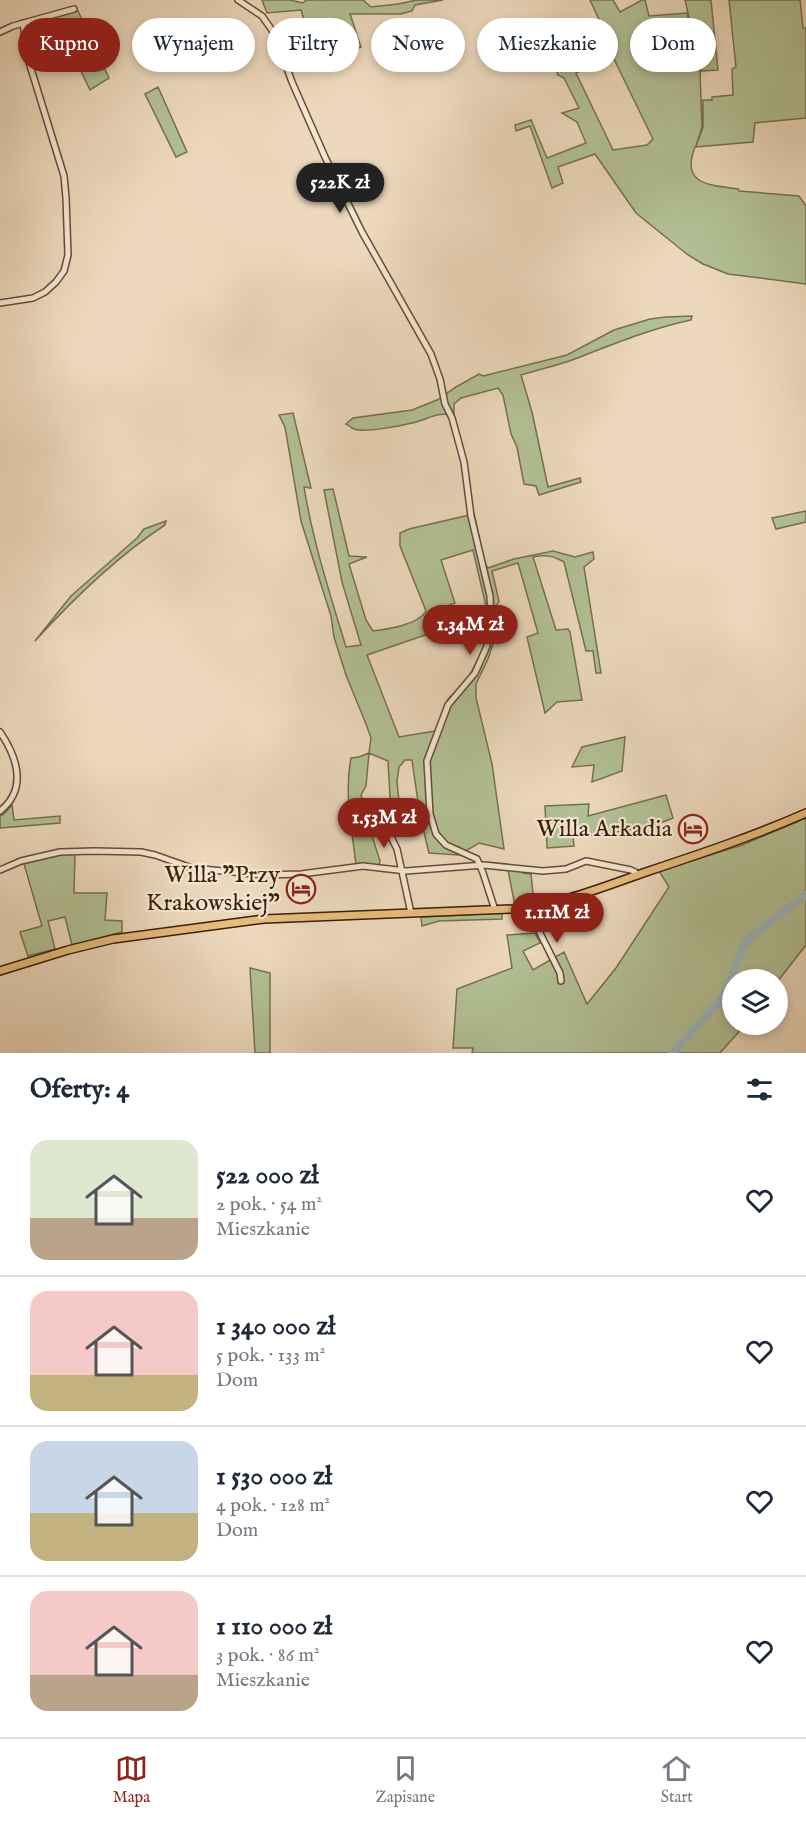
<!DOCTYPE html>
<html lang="pl">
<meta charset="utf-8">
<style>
:root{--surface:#fff;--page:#f6f6f7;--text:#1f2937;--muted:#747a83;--line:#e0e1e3;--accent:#8f2418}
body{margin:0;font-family:"IM FELL English",serif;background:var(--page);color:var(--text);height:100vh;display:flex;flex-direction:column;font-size:22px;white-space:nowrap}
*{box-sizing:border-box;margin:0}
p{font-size:20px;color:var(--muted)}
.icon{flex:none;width:33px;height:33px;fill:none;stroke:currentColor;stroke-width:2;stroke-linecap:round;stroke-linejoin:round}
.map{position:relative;height:1053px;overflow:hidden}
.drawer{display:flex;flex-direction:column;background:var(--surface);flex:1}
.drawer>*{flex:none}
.guide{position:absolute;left:18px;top:18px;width:771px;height:54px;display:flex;gap:12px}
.fabs{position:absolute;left:722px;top:969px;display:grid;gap:12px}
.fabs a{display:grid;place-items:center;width:66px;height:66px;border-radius:50%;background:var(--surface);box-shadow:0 3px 9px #0003;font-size:30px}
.price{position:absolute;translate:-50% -51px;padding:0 14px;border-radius:21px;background:var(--accent);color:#fff;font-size:20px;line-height:39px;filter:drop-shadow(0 2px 3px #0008)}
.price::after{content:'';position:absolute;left:50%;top:36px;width:18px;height:14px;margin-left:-9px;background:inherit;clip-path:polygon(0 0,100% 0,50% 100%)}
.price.current{background:#222;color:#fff}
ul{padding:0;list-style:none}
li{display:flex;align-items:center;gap:18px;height:150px;padding:0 30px}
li+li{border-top:2px solid var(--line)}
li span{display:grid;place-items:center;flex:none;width:168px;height:120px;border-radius:18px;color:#555}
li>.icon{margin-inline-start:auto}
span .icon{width:72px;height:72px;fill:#fffc;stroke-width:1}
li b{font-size:26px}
h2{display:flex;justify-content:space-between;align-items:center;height:72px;padding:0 30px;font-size:26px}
.pill{padding:0 21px;border-radius:27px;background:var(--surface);box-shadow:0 3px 9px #0003;font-size:21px;line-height:54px}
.pill.current{background:var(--accent);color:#fff}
.dock{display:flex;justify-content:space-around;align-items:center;height:84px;border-top:2px solid var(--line);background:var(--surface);font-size:16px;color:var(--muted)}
.dock a{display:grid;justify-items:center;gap:3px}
.dock .current{color:var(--accent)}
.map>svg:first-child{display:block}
.green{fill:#b2c095;stroke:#76704d;stroke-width:1.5;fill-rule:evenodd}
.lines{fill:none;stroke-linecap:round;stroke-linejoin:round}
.river{stroke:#9db7bb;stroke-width:8}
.minor-casing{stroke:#674d33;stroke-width:8}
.major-casing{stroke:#3b1f05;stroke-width:10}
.minor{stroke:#f3e6d3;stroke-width:5}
.major{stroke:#e6bc7e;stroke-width:7}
.labels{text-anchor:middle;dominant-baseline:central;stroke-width:4.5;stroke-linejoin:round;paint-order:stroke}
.poi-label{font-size:24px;fill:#3b1f05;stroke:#f3e6d3;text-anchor:end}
</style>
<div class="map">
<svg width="806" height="1053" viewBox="0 0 806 1053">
<rect width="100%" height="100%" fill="#ecd8bc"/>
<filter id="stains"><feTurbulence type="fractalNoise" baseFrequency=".00333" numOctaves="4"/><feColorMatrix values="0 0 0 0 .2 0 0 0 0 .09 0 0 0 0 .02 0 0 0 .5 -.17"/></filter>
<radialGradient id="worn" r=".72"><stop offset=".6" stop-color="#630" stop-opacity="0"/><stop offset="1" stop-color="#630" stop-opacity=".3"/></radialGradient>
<!-- green -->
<path class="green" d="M262 0H290L303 3 306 0H363L371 7 398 4 417 0H443L415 5 412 11 400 14H350L361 47 341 55 337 43 313 49 301 10 267 13Z
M590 0H613L620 12 642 0H645L649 16 687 13 700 71 702 127 696 146 703 127V100H712V97L733 95 732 69 736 67 729 0H800L803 28H806V118L755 123 753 142 695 147C680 185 710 185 738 189L739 191 799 196 806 206V284L728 274 703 264 688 255 636 213 595 154 558 167 563 183 552 188 530 126 516 131 515 125 531 120 547 158 586 143 577 122 562 113 579 108 564 78 558 75 549 52 569 47 584 53 610 43ZM612 55 653 139 647 145 613 150 576 73Z
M685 0H711L718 70 701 71Z
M78 11 109 78 90 90 69 46 53 18Z
M158 87 187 152 176 157 145 94Z
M692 316 691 320C653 328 616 343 580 357 561 365 540 369 521 375L532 412 548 487 580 478 581 482 539 495 536 486 524 484 517 447 511 434 503 395 498 388 461 398 454 404V416C439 410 427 420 412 423 400 426 364 433 354 429 351 428 349 425 346 424L353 418 412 410 437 400 456 387 479 374 483 376 567 355 614 330 650 319 666 317Z
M293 413 311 488 304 487C313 542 330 594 346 647L361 645 342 582 324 490 333 489 349 556 367 557 349 564 366 620 373 631C388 629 418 625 426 611L400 546V533L409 529 474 514 485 564 488 568 514 559 553 551 575 557 593 552 594 559 584 567 601 673H596L593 651H586L564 562C553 556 546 554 533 557L556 630 568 629 570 632 582 700 557 702 545 713 527 637 538 633 518 563 492 571 499 601 496 607 499 626 488 659 476 684V698L492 764 504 849 479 843 459 855 429 853 420 816 412 760H405L399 767 397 781 400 812 391 815 388 761 369 753 366 786 361 795 368 823 380 861 379 866 356 865C352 830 344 793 351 758L359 757 369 753 371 738 366 724 346 675 334 637 331 616 301 521 285 427 279 415ZM473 550 488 615 485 644 467 681 448 699 435 731 399 737 367 655 437 631 433 611 455 603 441 560Z
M806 511V522L776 529 772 518Z
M166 521 165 525C116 557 74 598 35 641L71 596 137 538 144 529Z
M625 737 622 771 592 782 594 765 572 767 582 747Z
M666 795 673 818 650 827 588 836 587 825 572 828 574 846 547 848 545 806 589 804 588 816Z
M12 805 14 820 60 816V823L0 828V816L4 814Z
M806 818V945L777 982V980H732V1024L745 1025 720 1053H472L473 1048H453L457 989 512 968 507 935 535 933 540 943 523 951 533 970 564 952 587 1004 616 968 669 887 659 871 742 845Z
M60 854H75L74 893H107L105 920 122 921V932L72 945 65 917 48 921 55 949 28 956 20 932 42 926 24 864Z
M507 865 523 867V873L531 874 534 903 515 906Z
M502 913V919L439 921 422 926 421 917Z
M250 968 270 973V1053H255Z"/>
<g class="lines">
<!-- river -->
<path class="river" d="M672 1053 723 998 733 974 743 946 751 937 806 895"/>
<!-- minor casing -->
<g class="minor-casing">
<path id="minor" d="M238 0 262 16 274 33 292 82 325 157 362 232 431 354 440 379 445 404 452 418 464 462 471 516 490 596 491 620 487 646 475 673 448 705 427 761 430 814 436 834 446 845 477 859 483 873 495 910
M0 32 13 26 74 9
M0 303 33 298 45 292 56 282 64 271 68 255 66 198 64 176 28 59 23 23
M0 732C17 757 28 789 0 811
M384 823 397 849 411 913
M0 870 21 861 60 852 94 851 141 852 155 855 192 868 264 875 301 874 363 866 406 871 484 865 543 871 566 869 586 861 631 870 635 872 637 875
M537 906 539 931 560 973 561 981"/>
</g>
<!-- major casing -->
<g class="major-casing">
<path id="major" d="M0 971 68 950 113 939 264 919 513 909C559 905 603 887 646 872 700 854 754 836 806 813"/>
</g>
<!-- minor -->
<use href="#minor" class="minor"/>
<!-- major -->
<use href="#major" class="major"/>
</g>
<!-- icons -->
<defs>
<g id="hotel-ring" transform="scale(1.5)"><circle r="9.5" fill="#f3e6d3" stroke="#8f2418" stroke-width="1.5"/><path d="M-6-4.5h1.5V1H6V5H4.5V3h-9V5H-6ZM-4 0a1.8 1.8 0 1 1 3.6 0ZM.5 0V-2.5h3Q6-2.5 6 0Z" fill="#8f2418"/></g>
</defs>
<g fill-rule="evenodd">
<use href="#hotel-ring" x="693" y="829"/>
<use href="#hotel-ring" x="301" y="889"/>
</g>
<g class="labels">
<!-- poi labels -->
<g class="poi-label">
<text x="672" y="829">Willa Arkadia</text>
<text x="280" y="875">Willa "Przy<tspan x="280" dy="28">Krakowskiej"</tspan></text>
</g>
</g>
<rect width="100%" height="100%" filter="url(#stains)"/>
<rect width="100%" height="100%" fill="url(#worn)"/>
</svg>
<div class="fabs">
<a><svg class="icon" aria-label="layers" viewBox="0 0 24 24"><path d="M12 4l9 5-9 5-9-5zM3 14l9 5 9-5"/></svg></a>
</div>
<b class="price current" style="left:340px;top:214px">522K zł</b>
<b class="price" style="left:470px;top:656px">1.34M zł</b>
<b class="price" style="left:384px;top:849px">1.53M zł</b>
<b class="price" style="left:557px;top:944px">1.11M zł</b>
<div class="guide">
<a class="pill current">Kupno</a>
<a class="pill">Wynajem</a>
<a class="pill">Filtry</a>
<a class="pill">Nowe</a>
<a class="pill">Mieszkanie</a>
<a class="pill">Dom</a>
</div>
</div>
<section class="drawer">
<h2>Oferty: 4<svg class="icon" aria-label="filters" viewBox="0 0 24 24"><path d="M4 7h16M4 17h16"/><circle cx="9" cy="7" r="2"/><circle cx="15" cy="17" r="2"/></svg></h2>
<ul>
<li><span style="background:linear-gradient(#dfe7d0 65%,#b9a48a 0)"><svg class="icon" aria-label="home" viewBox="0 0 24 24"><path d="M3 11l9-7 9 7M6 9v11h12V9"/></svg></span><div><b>522 000 zł</b><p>2 pok. · 54 m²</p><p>Mieszkanie</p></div><svg class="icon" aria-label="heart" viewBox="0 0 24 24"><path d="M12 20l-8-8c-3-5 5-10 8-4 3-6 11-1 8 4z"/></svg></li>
<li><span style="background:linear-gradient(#f6c9c9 70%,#c2b280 0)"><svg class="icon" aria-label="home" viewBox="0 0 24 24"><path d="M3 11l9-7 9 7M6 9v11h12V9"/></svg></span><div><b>1 340 000 zł</b><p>5 pok. · 133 m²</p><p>Dom</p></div><svg class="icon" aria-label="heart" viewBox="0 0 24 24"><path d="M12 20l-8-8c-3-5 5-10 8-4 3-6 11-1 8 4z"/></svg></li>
<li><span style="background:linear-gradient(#c9d6e8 60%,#c2b280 0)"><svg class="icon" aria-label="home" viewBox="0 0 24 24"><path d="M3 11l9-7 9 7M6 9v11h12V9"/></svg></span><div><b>1 530 000 zł</b><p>4 pok. · 128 m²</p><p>Dom</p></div><svg class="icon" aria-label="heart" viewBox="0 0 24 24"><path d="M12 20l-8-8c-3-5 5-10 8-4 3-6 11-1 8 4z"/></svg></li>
<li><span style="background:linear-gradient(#f6c9c9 70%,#b9a48a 0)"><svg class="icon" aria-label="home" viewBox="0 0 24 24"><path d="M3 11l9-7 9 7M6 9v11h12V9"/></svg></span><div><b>1 110 000 zł</b><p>3 pok. · 86 m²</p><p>Mieszkanie</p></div><svg class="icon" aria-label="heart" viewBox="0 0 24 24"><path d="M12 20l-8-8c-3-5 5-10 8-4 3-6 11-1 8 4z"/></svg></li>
</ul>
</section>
<nav class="dock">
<a class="current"><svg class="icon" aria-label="map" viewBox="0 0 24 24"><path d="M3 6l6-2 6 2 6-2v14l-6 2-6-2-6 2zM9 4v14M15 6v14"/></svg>Mapa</a>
<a><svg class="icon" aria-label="saved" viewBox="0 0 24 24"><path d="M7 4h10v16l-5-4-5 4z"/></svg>Zapisane</a>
<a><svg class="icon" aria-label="home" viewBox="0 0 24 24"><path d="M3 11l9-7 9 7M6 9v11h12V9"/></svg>Start</a>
</nav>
